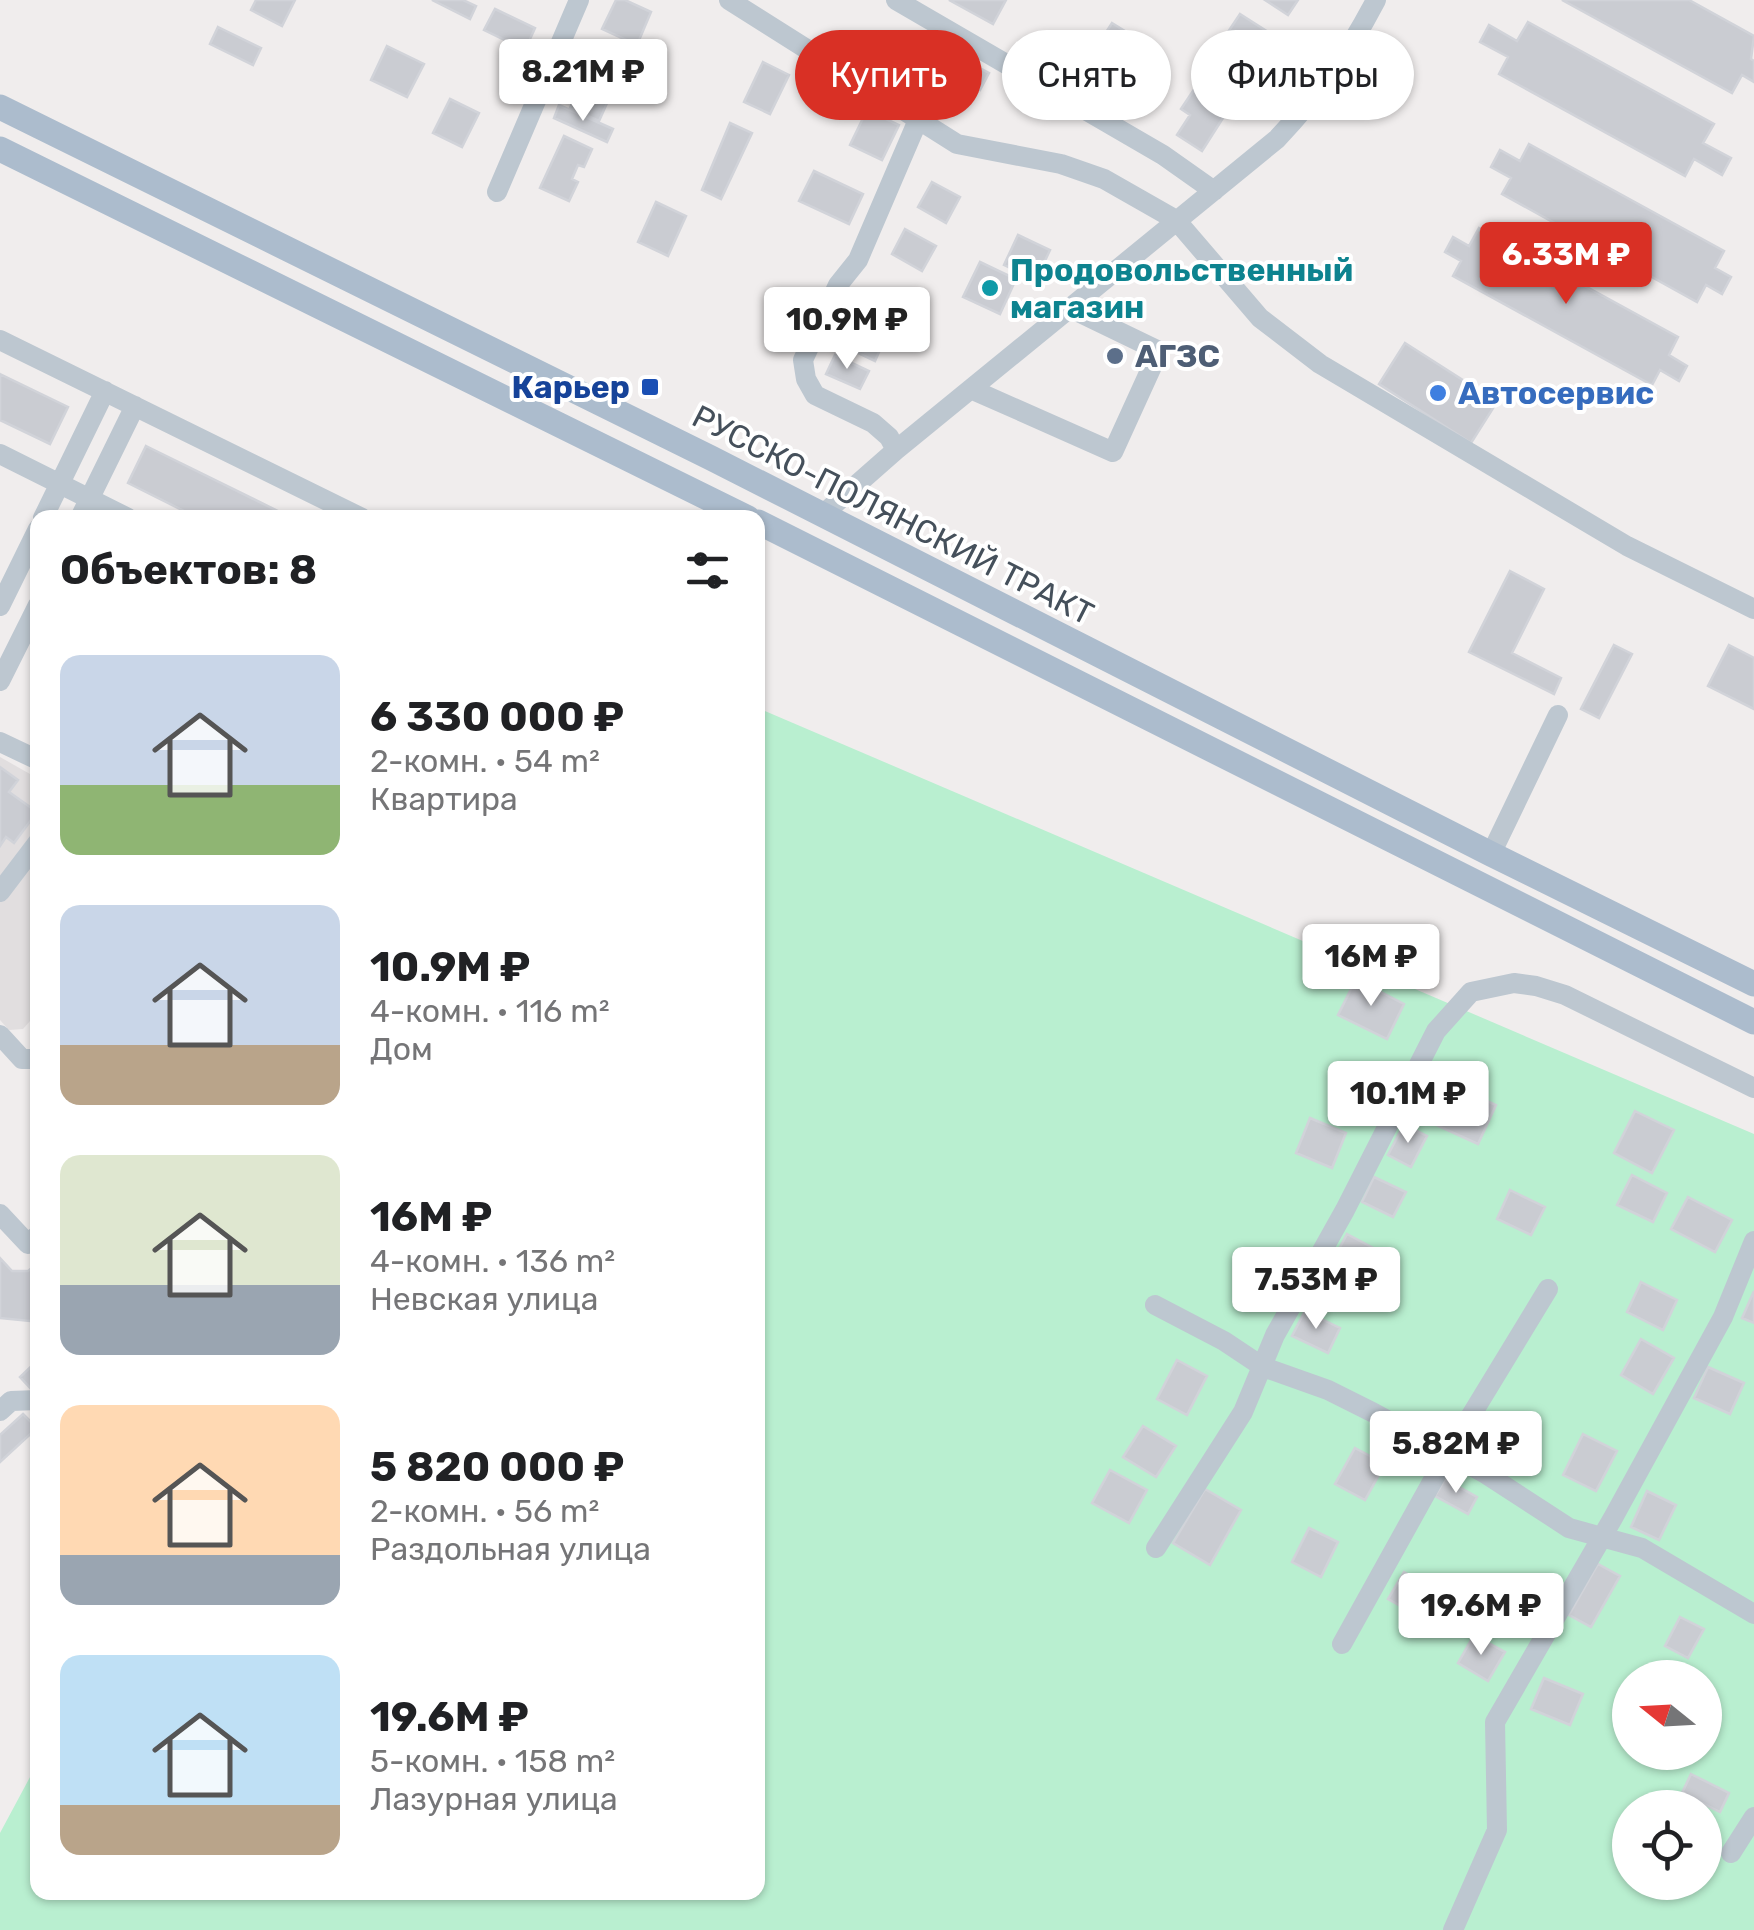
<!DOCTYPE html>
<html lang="ru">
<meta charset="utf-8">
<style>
:root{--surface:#fff;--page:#f2f2f2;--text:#202124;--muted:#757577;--accent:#d93025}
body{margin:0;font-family:Rubik,sans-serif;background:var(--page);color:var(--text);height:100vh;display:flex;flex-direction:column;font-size:38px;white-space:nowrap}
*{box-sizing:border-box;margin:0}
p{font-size:32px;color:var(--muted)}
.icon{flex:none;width:55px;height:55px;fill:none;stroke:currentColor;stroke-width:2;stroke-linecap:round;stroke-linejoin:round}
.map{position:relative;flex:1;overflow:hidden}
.side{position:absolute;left:30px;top:510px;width:735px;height:1390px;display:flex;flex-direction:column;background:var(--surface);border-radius:20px;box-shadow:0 2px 8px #0004}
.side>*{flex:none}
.top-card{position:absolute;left:795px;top:30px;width:808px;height:90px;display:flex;gap:20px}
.needle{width:65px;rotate:288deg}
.controls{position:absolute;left:1612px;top:1660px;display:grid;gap:20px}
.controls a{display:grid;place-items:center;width:110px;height:110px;border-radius:50%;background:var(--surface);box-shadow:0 2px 8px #0004;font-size:50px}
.price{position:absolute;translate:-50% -85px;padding:0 22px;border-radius:10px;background:#fff;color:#222;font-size:32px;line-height:65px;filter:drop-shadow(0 2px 5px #0008)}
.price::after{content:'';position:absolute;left:50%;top:60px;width:30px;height:22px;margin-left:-15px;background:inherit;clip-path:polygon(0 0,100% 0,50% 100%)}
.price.selected{background:var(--accent);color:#fff}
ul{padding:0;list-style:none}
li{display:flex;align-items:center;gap:30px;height:250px;padding:0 30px}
li span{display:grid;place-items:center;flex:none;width:280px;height:200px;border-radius:20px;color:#555}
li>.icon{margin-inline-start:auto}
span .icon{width:120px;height:120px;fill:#fffc;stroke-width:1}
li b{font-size:42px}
h2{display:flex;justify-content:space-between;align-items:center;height:120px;padding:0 30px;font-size:42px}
.chip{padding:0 35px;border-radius:45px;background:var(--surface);box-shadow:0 2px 8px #0004;font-size:35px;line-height:90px}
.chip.selected{background:var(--accent);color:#fff}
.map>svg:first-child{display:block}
.education{fill:#e1dedf}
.green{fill:#b9efd0;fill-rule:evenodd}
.building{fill:#caccd2;stroke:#d1d3d9;stroke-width:2.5}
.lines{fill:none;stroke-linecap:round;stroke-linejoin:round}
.minor{stroke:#bdc7d0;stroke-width:20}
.major{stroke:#acbccd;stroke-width:25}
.culture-dot{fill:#0f9aa8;stroke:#fff;stroke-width:4}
.service-dot{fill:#5c6f8a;stroke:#fff;stroke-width:4}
.transit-dot{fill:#1a4fb4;stroke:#fff;stroke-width:4}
.shop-dot{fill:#3f7fe0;stroke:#fff;stroke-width:4}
.labels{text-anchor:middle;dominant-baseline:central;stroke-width:8;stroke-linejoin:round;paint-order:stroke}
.culture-label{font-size:32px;font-weight:bold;fill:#0d838f;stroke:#fff;text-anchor:start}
.service-label{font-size:32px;font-weight:bold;fill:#4e5e75;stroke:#fff;text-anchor:start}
.transit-label{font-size:32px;font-weight:bold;fill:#164399;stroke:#fff;text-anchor:end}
.shop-label{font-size:32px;font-weight:bold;fill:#366cbe;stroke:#fff;text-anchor:start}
.street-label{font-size:32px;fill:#45505b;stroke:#fff}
</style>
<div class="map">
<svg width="1754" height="1930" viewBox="0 0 1754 1930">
<rect width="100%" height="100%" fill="#f0eded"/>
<!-- education -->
<path class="education" d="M0 757 37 778V1013L23 1029 9 1030 0 1020Z"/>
<!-- green -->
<path class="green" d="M758 708 1754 1134V1930H0V1833L37 1764 38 1892H758ZM1630 1678H1705V1752H1630ZM1630 1808H1705V1882H1630Z"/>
<!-- building -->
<path class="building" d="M256 0H295L282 26 251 10Z
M432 0H463L476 6 470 19Z
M616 0H625L651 12 637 45 602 29Z
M949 0H1006L993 24Z
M1265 0H1298L1288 15Z
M1562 0H1689L1754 36 1751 59 1754 61V82L1742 75 1732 93Z
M495 9 535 28 525 50 484 30Z
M1240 14 1276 37 1262 59 1251 53 1244 64 1218 47Z
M1528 22 1714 124 1703 143 1731 158 1722 175 1694 159 1685 176 1499 74 1508 57 1480 42 1489 25 1517 41Z
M1112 23 1131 35 1104 77 1085 65Z
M218 27 261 48 253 65 210 44Z
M387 46 424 64 407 97 371 80Z
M585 47 633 68 628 80 580 59Z
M1137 61 1165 79 1152 99 1141 92 1134 102 1118 91Z
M763 62 789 75 770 114 744 102Z
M1214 64 1250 87 1243 98 1207 75Z
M978 67 989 73 980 90 969 84Z
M588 69 612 80 603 101 607 103 599 121 570 108Z
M632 73 650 81 644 95 626 87Z
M1195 88 1228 110 1202 151 1177 135 1190 115 1181 109Z
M450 99 479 113 462 147 433 133Z
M559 105 613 129 607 142 554 118Z
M867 110 899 125 882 160 850 145Z
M730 123 752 133 721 199 702 190Z
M564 136 592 149 584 167 578 165 572 179 578 182 569 201 540 188Z
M1529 144 1724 251 1715 268 1731 277 1722 294 1706 285 1697 302 1502 194 1511 178 1491 167 1500 150 1520 161Z
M814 171 863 194 849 224 799 201Z
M932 182 960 197 946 223 918 207Z
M656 202 686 216 668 256 638 242Z
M1479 228 1678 337 1669 355 1687 366 1679 381 1660 370 1652 385 1453 276 1461 261 1445 252 1453 237 1469 246Z
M905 229 936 246 922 271 892 254Z
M1018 235 1050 250 1036 280 1004 265Z
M980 262 1016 279 1000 314 963 297Z
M854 306 892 323 875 361 837 343Z
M1405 343 1497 402 1471 443 1379 384Z
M835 355 869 371 860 389 826 374Z
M0 374 68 407 50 444 0 420Z
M146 446 292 518H198L128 483Z
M1510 571 1544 589 1512 653 1561 678 1554 694 1469 652Z
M1614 645 1632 654 1599 718 1581 709Z
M1729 645 1754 658V709L1708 686Z
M0 767 18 780 9 792 37 812 14 843 6 837 0 846Z
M1356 979 1404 1004 1387 1039 1338 1015Z
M1455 1086 1496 1105 1478 1144 1436 1125Z
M1635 1111 1674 1130 1652 1173 1614 1153Z
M1310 1118 1346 1133 1332 1168 1296 1153Z
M1404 1124 1427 1136 1411 1167 1388 1155Z
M1632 1175 1667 1193 1653 1222 1617 1205Z
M1374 1177 1406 1192 1393 1217 1362 1202Z
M1510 1190 1545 1207 1531 1235 1497 1219Z
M1688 1197 1732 1220 1715 1252 1671 1229Z
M1347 1234 1377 1250 1360 1282 1330 1266Z
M0 1258 12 1271H28L38 1263V1315L30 1321 0 1318Z
M1641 1282 1677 1300 1663 1330 1627 1312Z
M1754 1291V1323L1742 1318Z
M1305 1311 1340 1328 1328 1353 1292 1336Z
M1641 1339 1674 1358 1653 1394 1621 1375Z
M38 1360V1387L33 1391 20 1377Z
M1177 1360 1207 1376 1187 1415 1157 1399Z
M1708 1367 1744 1383 1730 1414 1694 1398Z
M23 1414 37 1428 0 1462V1435Z
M1143 1426 1176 1446 1156 1477 1123 1457Z
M1475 1428 1511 1450 1501 1468 1465 1446Z
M1583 1434 1617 1451 1596 1491 1563 1475Z
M1355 1448 1385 1464 1365 1500 1335 1484Z
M1110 1470 1147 1490 1129 1523 1092 1503Z
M1445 1479 1477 1497 1468 1514 1435 1496Z
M1205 1489 1241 1510 1210 1565 1173 1543Z
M1647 1491 1676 1505 1659 1540 1631 1527Z
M1309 1528 1338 1542 1321 1577 1292 1562Z
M1598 1564 1620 1576 1591 1627 1569 1615Z
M1404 1572 1436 1590 1420 1617 1388 1599Z
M1680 1617 1704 1629 1688 1658 1665 1646Z
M1474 1635 1505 1652 1488 1681 1458 1663Z
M1544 1678 1583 1694 1570 1725 1531 1709Z
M1691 1774 1729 1793 1720 1812 1682 1793Z"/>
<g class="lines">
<!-- minor -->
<path class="minor" d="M729 0 957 144 1061 164 1104 179 1176 220 1260 318 1320 364 1627 546 1754 609
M896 0 1163 155 1214 191
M497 192 579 0
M0 340 362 518
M973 390 1113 452 1159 351 1072 309
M896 450 889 437 873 423 815 395 806 379 803 360 838 285 858 260 918 120
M0 454 128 518
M821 516 896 450 1277 139C1321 92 1346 57 1376 0
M43 518 105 391
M80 518 135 406
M0 606 38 529
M0 681 38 605
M0 742 38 760
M1491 854 1558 715
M0 892 38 842
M0 1035 22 1059H38
M0 1214 28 1244 38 1235
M1155 1305 1224 1341 1263 1367 1328 1390 1374 1413 1486 1474 1569 1528 1642 1548 1754 1614
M0 1411 11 1401 38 1400
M1156 1548 1243 1412 1275 1335 1345 1210 1436 1031 1471 992 1514 983 1536 986 1565 995 1754 1088
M1342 1644 1447 1455 1548 1289
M1731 1853 1754 1817
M1453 1930 1497 1830 1495 1722 1613 1518 1723 1317 1754 1241"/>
<!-- major -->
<path class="major" d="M0 107 711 458 1491 854 1754 984
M0 149 748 518
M758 522 1754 1022"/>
</g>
<!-- markers -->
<circle class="culture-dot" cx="990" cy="288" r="10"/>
<circle class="service-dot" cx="1115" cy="356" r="10"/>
<rect class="transit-dot" x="640" y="377" width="20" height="20" rx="5"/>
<circle class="shop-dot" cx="1438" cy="393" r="10"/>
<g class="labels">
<!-- culture labels -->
<g class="culture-label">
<text x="1010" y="270">Продовольственный<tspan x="1010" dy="37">магазин</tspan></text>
</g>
<!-- service labels -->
<g class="service-label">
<text x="1135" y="356">АГЗС</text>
</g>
<!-- transit labels -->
<g class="transit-label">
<text x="630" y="387">Карьер</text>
</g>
<!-- shop labels -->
<g class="shop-label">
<text x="1458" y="393">Автосервис</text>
</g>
<!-- street labels -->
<g class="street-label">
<text transform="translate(893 515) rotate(27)">РУССКО-ПОЛЯНСКИЙ ТРАКТ</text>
</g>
</g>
</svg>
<div class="controls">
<a><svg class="needle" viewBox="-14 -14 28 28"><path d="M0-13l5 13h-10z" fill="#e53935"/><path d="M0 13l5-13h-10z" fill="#757577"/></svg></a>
<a><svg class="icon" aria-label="locate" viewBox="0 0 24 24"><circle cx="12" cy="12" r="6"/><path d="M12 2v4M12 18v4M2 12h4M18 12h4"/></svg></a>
</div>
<b class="price" style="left:583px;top:124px">8.21M ₽</b>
<b class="price selected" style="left:1566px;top:307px">6.33M ₽</b>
<b class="price" style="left:847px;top:372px">10.9M ₽</b>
<b class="price" style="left:1371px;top:1009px">16M ₽</b>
<b class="price" style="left:1408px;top:1146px">10.1M ₽</b>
<b class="price" style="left:1316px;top:1332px">7.53M ₽</b>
<b class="price" style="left:1456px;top:1496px">5.82M ₽</b>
<b class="price" style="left:1481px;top:1658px">19.6M ₽</b>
<div class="top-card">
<a class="chip selected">Купить</a>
<a class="chip">Снять</a>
<a class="chip">Фильтры</a>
</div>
<section class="side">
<h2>Объектов: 8<svg class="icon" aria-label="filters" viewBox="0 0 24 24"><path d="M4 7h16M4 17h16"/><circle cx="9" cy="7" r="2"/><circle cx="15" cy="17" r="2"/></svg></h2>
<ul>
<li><span style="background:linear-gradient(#c9d6e8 65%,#8fb573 0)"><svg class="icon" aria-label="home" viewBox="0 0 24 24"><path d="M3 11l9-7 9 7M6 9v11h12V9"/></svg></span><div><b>6 330 000 ₽</b><p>2-комн. · 54 m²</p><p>Квартира</p></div></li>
<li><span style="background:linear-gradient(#c9d6e8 70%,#b9a48a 0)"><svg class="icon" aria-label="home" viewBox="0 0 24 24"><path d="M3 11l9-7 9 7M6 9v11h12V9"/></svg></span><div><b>10.9M ₽</b><p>4-комн. · 116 m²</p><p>Дом</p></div></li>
<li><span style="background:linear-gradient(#dfe7d0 65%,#9aa5b1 0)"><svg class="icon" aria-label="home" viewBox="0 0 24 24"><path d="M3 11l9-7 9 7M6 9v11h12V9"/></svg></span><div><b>16M ₽</b><p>4-комн. · 136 m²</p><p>Невская улица</p></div></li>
<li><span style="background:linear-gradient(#ffd9b3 75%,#9aa5b1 0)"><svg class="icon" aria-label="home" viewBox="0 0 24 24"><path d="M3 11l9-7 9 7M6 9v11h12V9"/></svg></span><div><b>5 820 000 ₽</b><p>2-комн. · 56 m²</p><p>Раздольная улица</p></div></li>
<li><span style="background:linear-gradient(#bfe0f5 75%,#b9a48a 0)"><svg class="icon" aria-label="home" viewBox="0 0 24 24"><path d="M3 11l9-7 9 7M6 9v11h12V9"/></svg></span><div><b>19.6M ₽</b><p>5-комн. · 158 m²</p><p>Лазурная улица</p></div></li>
</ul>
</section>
</div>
